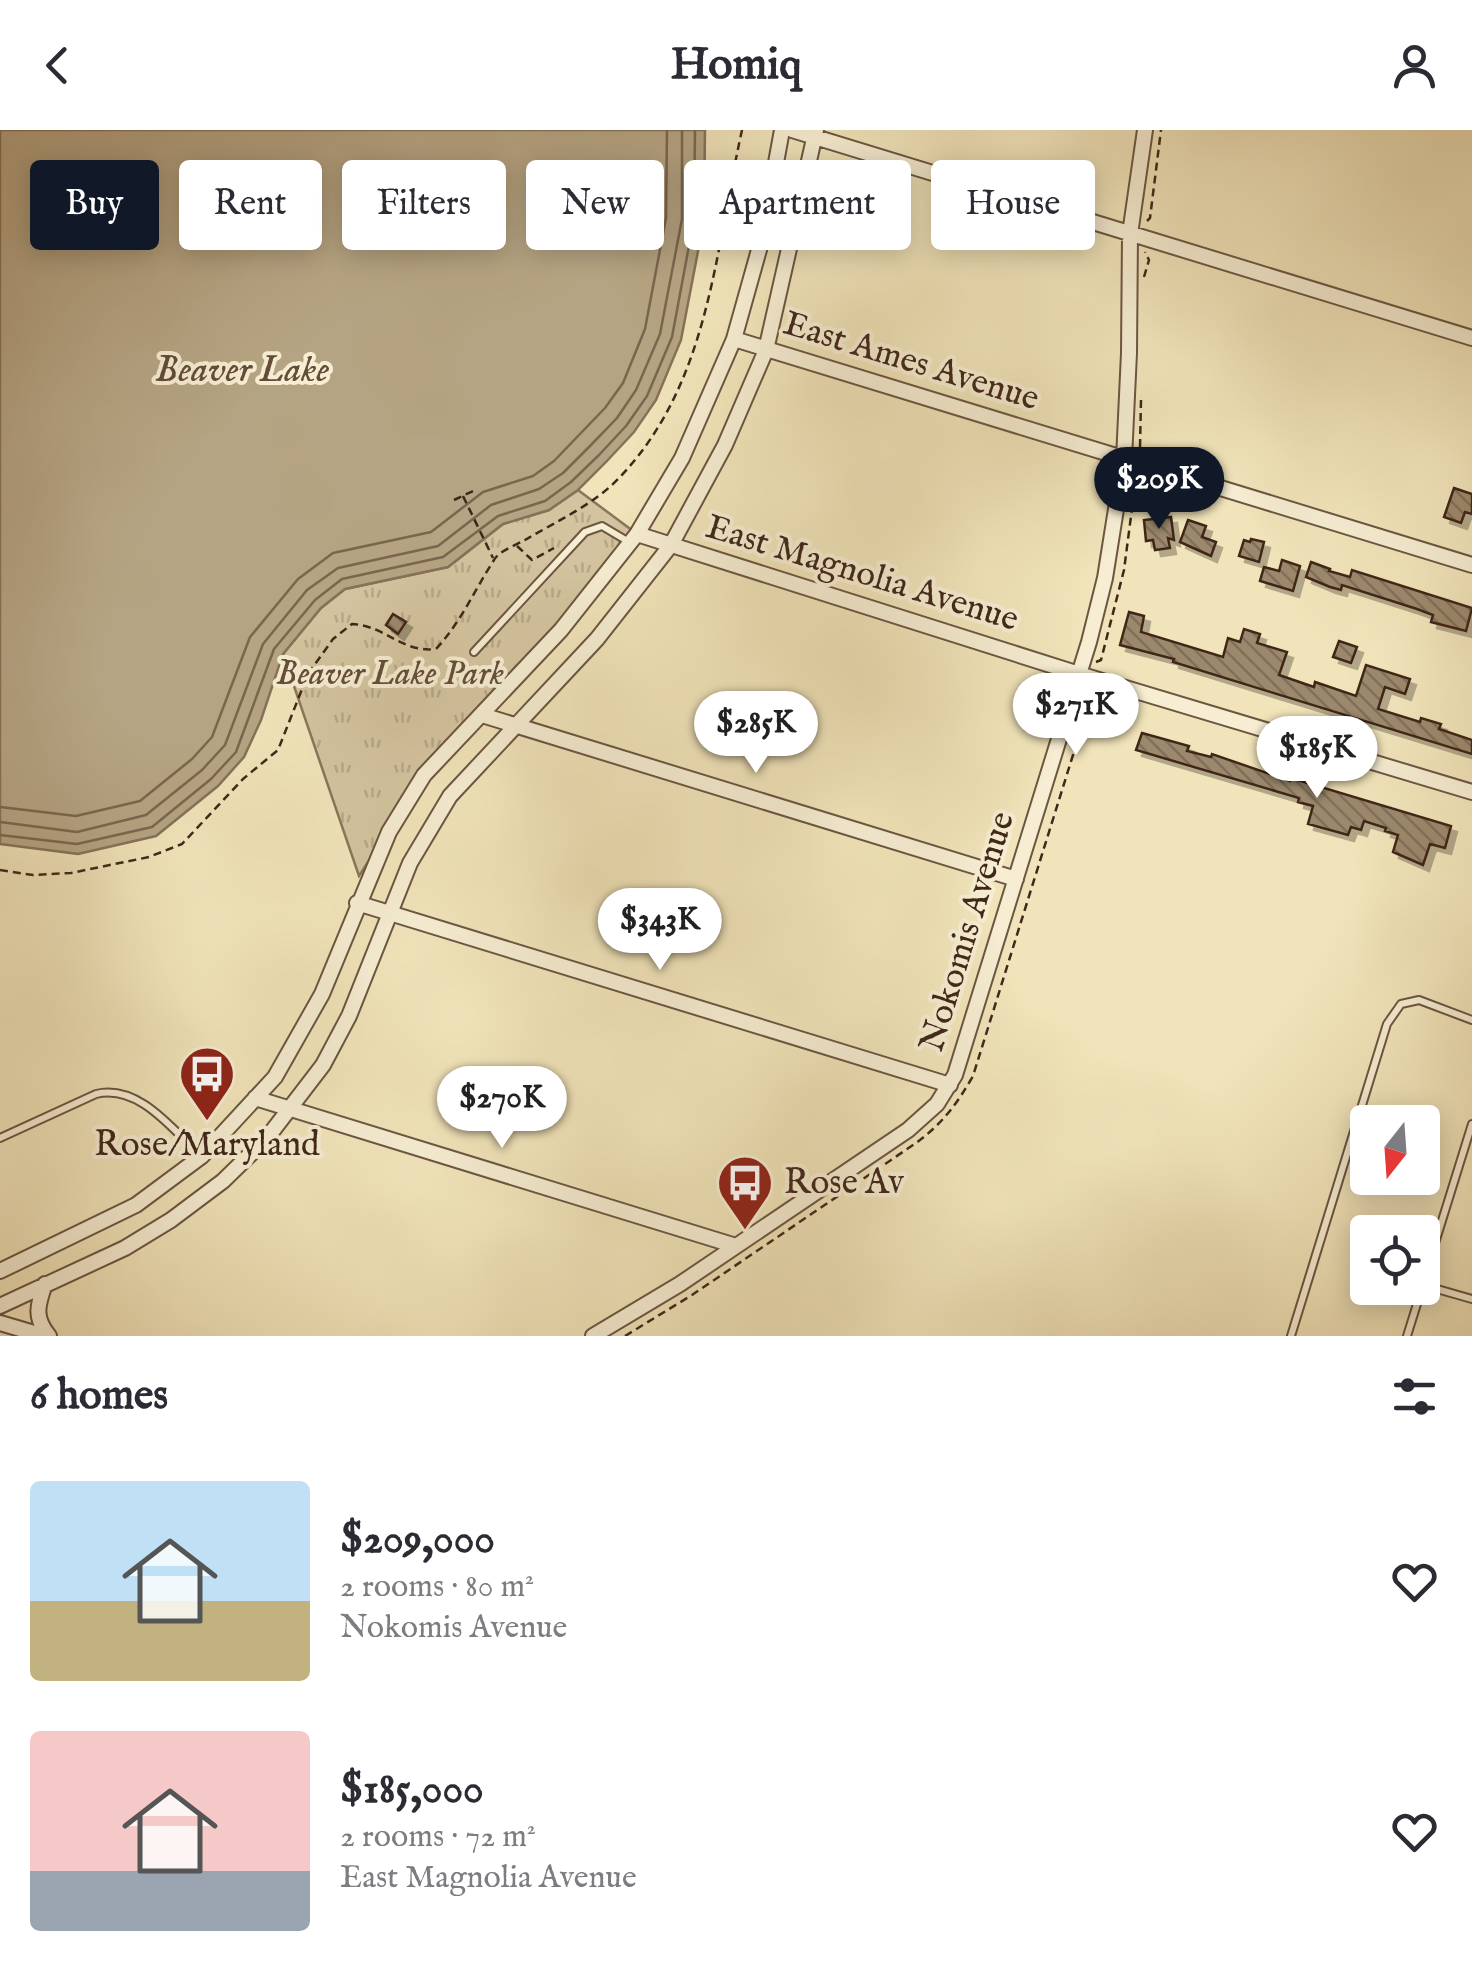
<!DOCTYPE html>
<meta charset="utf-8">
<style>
:root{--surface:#fff;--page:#f2f2f3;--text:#2b2b33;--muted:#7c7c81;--accent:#111827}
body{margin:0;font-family:"IM FELL English",serif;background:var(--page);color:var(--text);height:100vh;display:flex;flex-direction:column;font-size:38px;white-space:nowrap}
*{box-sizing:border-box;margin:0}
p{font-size:32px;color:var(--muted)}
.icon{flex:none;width:55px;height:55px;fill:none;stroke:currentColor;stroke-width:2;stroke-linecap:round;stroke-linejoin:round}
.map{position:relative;height:1206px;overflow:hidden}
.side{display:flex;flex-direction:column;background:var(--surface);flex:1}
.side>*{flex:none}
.guide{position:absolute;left:30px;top:30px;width:1412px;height:90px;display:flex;gap:20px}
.needle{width:65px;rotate:197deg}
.tools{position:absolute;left:1350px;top:975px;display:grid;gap:20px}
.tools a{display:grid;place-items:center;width:90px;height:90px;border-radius:10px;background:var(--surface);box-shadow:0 5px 25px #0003;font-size:50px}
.price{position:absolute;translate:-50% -85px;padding:0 22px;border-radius:35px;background:#fff;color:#222;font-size:32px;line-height:65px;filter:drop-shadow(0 2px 5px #0008)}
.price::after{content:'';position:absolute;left:50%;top:60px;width:30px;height:22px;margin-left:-15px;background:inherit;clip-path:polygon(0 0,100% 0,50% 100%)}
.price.selected{background:var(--accent);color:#fff}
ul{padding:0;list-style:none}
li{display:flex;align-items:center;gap:30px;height:250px;padding:0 30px}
li span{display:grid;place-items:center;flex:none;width:280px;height:200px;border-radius:10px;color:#555}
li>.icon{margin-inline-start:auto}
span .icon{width:120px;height:120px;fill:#fffc;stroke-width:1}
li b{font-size:42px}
h2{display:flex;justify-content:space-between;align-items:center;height:120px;padding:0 30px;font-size:42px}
.pill{padding:0 35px;border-radius:10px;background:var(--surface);box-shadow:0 5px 25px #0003;font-size:35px;line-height:90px}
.pill.selected{background:var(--accent);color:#fff}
header{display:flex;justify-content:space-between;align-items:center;height:130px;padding:0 30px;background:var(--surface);font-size:45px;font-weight:800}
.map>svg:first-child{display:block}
.park{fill:url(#park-tufts);stroke:#8a765c;stroke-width:2.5}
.water{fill:#b5a483;stroke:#867259;stroke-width:2.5}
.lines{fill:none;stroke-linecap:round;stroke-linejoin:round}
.shore{stroke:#7a664e;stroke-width:2.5}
.building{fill:url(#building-back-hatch);stroke:#402719;stroke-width:2.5;filter:url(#shadow)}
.lane-casing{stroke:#6c5641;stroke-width:10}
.street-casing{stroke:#6c5641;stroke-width:18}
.path{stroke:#402719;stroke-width:2.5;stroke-dasharray:8 5;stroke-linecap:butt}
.lane{stroke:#f6edd2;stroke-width:6}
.street{stroke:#f6edd2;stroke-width:14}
.labels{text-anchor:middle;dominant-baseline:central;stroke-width:8;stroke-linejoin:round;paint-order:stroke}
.street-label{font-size:35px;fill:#402719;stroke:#f6edd2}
.park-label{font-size:35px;font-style:italic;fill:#654e3a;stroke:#f6edd2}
.poi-label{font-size:35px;fill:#402719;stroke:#f6edd2}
.water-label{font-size:38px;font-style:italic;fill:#634c39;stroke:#f6edd2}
</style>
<header><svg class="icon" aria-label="back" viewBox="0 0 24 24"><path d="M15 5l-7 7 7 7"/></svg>Homiq<svg class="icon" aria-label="person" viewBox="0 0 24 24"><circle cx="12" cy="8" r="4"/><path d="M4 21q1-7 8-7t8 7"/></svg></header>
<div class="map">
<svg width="1472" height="1206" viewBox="0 0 1472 1206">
<defs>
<pattern id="park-tufts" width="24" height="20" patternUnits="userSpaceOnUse" patternTransform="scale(2.5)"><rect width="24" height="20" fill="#d3c49f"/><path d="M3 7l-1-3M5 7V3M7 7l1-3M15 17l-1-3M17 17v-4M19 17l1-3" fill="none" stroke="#b6a888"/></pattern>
<pattern id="building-back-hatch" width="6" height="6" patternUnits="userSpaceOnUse" patternTransform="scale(2.5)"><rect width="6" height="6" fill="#9c896d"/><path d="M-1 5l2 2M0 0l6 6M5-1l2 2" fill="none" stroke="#817059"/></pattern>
<filter id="shadow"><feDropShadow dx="6" dy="6" stdDeviation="0" flood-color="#0004"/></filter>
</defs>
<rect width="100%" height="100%" fill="#f1e4ba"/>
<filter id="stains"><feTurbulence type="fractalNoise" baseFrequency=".002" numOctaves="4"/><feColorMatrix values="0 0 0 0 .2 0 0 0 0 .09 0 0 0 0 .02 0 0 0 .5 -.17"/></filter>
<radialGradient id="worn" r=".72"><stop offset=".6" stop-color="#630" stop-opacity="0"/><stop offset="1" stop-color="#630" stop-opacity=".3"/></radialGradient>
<!-- park -->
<path class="park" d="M578 360 637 404 424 645 359 746 283 524 321 478 345 459 448 437 503 394 549 380Z"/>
<!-- water -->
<path class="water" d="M0 0H705L704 90 681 210 656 270 634 302 606 332 578 360 549 380 503 394 448 437 345 459 321 478 283 524 261 590 244 627 218 656 156 706 78 724 0 714Z"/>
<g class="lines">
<!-- shore -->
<path class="shore" d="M0 677 76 686 140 671 192 629 212 607 250 507 298 449 333 423 431 402 483 362 533 346 554 331 579 305 605 278 623 253 645 199 666 88 667 0
M0 692 77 702 146 685 202 640 225 615 263 514 307 460 338 438 438 416 491 375 539 359 563 343 590 316 617 288 636 260 660 204 682 89V0
M0 705 77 714 152 697 211 649 236 622 274 519 315 470 342 449 443 427 498 386 545 371 571 352 599 325 626 296 647 266 672 207 694 89 695 0"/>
</g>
<!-- building -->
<path class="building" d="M1454 358 1472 364V384L1465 382 1461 393 1444 387Z
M1171 387 1174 410 1168 408 1170 418 1155 420 1153 410 1146 411 1144 390Z
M1188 390 1206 396 1202 407 1216 412 1211 426 1180 412Z
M1251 409 1264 412 1259 432 1239 426 1244 410 1250 412Z
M1282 430 1300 436 1293 461 1260 451 1264 437 1279 441Z
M1311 432 1330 439 1329 441 1350 447 1352 440 1472 478 1466 501 1431 492 1433 485 1417 479 1342 455 1341 460 1330 457 1306 447Z
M1129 482 1144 486 1141 502 1223 527 1228 508 1240 512 1244 499 1260 504 1257 513 1287 522 1279 545 1314 557 1315 552 1356 566 1366 535 1410 549 1405 564 1385 557 1378 579 1420 592 1421 588 1441 594 1439 599 1472 610V624L1173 532 1174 529 1120 515Z
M393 484 406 492 398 504 386 495Z
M1339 511 1357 517 1351 533 1333 527Z
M1142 603 1189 616 1187 621 1211 627 1212 624 1290 651 1291 648 1451 696 1445 718 1430 714 1423 735 1393 722 1398 705 1385 701 1386 698 1364 691 1361 700 1351 697 1348 705 1308 694 1313 676 1298 672 1299 668 1136 620Z"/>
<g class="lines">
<!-- lane casing -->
<g class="lane-casing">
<path id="lane" d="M474 522 585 402 602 396 629 412
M0 1008 96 964C139 954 172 999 201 1026
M1422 1155 1472 994
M1423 1155 1472 1169
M1291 1206 1387 894 1401 874 1419 870 1472 890
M1407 1206 1422 1158"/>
</g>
<!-- street casing -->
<g class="street-casing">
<path id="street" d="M792 0 1472 208
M734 209 1472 435
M637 404 1079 544 1472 662
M482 585 1016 749
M357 773 950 955
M255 968 736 1116
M0 1141 136 1075 202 1026 275 947 322 864 389 702 424 645 561 500 637 404 682 328 734 209 762 109 782 0
M45 1154C37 1176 34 1188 49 1206
M0 1176 125 1118 171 1090 223 1051 267 1008 323 935 349 886 410 733 450 666 597 509 671 415 725 315 766 220 816 0
M0 1193 44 1206
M593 1206 680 1154 908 1000 937 974 955 945 1089 512 1105 448 1124 329 1129 223 1130 104 1145 0"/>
</g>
<!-- path -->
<path class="path" d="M1147 91 1150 88 1161 0
M1144 147 1149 130 1145 122
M1140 317 1141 270
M463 366 493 428
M454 370 473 361
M517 416 532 430 554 418
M1096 532 1101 530 1124 440 1136 348
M0 740 33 745 71 743 149 727 182 714 243 649 278 620 308 544 333 509 352 494C387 496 401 523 436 519 461 492 474 461 494 430 499 421 516 415 525 410 557 391 595 374 620 347 710 252 715 121 742 0
M625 1206 692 1165 916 1013C942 994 957 974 973 946L1092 564"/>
<!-- lane -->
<use href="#lane" class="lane"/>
<!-- street -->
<use href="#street" class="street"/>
</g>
<!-- icons -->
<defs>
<g id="bus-pin" transform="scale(2.875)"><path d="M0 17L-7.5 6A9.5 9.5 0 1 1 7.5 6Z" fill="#8f2418" stroke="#f6edd2"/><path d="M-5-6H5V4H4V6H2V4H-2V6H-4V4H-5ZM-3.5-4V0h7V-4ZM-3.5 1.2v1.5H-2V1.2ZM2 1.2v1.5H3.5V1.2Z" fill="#fff"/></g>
</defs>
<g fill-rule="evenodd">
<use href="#bus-pin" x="207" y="944"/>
<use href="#bus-pin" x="745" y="1053"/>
</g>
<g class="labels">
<!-- street labels -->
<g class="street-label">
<text transform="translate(911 232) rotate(17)">East Ames Avenue</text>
<text transform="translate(862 444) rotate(17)">East Magnolia Avenue</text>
<text transform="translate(968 802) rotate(-73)">Nokomis Avenue</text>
</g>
<!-- park labels -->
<g class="park-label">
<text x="390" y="544">Beaver Lake Park</text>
</g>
<!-- poi labels -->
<g class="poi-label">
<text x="207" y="1015">Rose/Maryland</text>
<text x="784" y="1053" text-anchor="start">Rose Av</text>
</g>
<!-- water labels -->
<g class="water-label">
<text x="242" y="241">Beaver Lake</text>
</g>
</g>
<rect width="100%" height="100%" filter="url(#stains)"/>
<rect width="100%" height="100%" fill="url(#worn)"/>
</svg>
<div class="tools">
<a><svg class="needle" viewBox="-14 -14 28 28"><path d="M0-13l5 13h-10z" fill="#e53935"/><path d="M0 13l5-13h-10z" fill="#7c7c81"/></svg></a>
<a><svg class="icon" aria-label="locate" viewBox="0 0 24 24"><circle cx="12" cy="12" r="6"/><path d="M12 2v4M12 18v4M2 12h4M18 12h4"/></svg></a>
</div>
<b class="price selected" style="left:1159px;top:402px">$209K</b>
<b class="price" style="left:1076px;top:628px">$271K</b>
<b class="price" style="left:756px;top:646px">$285K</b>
<b class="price" style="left:1317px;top:671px">$185K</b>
<b class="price" style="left:660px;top:843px">$343K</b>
<b class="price" style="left:502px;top:1021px">$270K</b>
<div class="guide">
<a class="pill selected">Buy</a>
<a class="pill">Rent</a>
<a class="pill">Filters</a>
<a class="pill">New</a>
<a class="pill">Apartment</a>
<a class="pill">House</a>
</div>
</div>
<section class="side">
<h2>6 homes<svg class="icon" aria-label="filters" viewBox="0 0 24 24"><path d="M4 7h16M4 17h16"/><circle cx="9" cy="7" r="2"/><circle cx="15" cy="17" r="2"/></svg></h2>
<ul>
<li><span style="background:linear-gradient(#bfe0f5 60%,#c2b280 0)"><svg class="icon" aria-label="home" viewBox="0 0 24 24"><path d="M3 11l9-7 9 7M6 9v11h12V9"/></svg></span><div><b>$209,000</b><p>2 rooms · 80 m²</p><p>Nokomis Avenue</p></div><svg class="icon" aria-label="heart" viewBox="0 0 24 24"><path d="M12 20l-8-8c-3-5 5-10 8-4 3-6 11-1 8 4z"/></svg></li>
<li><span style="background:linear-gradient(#f6c9c9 70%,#9aa5b1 0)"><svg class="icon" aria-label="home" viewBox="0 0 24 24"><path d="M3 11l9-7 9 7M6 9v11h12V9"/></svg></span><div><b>$185,000</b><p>2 rooms · 72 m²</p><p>East Magnolia Avenue</p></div><svg class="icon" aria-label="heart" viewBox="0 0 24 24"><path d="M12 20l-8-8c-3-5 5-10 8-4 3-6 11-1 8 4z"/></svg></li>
</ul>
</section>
